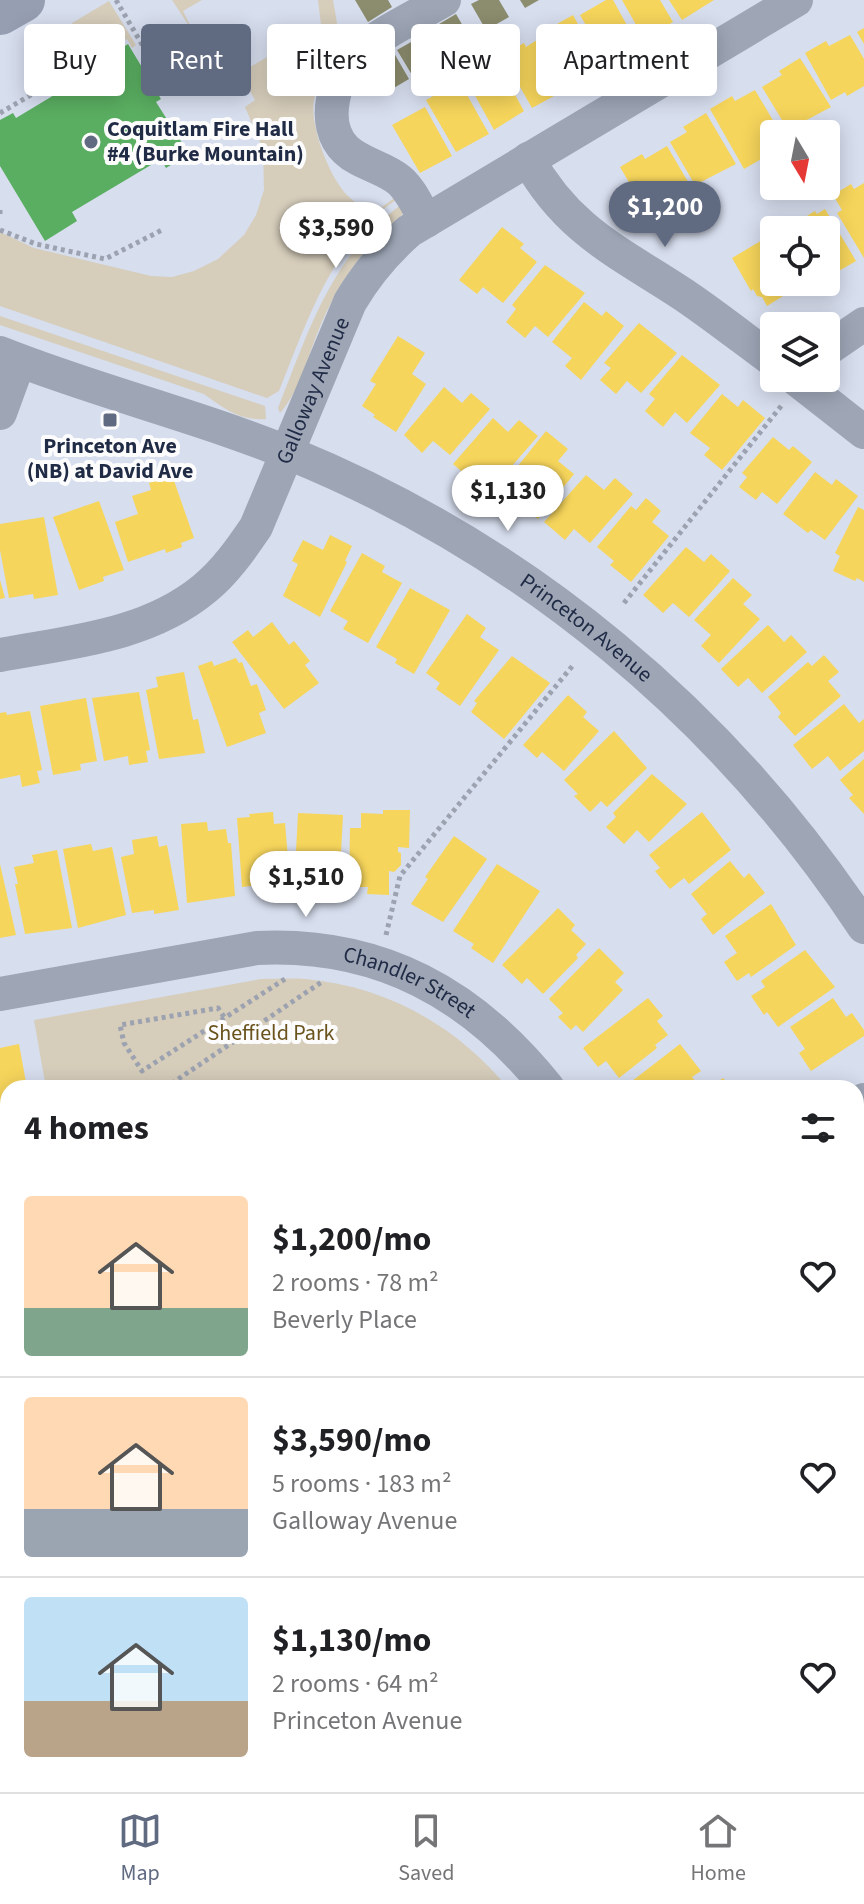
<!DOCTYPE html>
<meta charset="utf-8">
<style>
:root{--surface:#fff;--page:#f2f2f2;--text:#202124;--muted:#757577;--line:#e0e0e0;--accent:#606a81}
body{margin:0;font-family:"Source Sans 3",sans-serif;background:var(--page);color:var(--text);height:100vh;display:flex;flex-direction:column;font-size:30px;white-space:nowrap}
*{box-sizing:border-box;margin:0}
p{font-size:26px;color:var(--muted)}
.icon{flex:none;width:44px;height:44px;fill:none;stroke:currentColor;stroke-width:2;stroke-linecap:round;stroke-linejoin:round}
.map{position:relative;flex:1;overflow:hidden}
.details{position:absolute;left:0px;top:1080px;width:864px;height:712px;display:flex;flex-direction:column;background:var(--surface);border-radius:24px 24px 0 0;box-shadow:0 4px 20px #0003}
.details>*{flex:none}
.hud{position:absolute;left:24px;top:24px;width:816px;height:72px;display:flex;gap:16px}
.needle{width:52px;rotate:170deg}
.controls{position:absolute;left:760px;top:120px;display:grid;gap:16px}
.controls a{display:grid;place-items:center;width:80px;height:80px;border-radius:8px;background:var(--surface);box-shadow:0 4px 20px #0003;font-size:40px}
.price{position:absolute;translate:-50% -68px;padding:0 18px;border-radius:28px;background:#fff;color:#222;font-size:26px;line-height:52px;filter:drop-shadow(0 2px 4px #0008)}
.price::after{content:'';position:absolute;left:50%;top:48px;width:24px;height:18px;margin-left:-12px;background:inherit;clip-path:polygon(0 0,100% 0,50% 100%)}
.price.selected{background:var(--accent);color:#fff}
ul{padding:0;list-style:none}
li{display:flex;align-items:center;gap:24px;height:200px;padding:0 24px}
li+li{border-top:2px solid var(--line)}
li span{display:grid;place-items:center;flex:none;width:224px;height:160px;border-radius:8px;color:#555}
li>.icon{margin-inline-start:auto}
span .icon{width:96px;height:96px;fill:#fffc;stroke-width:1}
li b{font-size:34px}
h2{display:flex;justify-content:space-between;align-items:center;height:96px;padding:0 24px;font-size:34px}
.tag{padding:0 28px;border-radius:8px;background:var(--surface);box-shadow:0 4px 20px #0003;font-size:28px;line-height:72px}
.tag.selected{background:var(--accent);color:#fff}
.tab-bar{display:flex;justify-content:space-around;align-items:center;height:112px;border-top:2px solid var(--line);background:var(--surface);font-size:22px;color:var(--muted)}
.tab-bar a{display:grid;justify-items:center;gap:4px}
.tab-bar .selected{color:var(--accent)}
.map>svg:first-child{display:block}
.green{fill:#d6cdbb}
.homes{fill:#f6d55c}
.public{fill:#5aae61}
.industry{fill:#8c8c6e}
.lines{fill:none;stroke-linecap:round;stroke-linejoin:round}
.path{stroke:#9ca2af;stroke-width:5;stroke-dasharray:4 4;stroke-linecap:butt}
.minor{stroke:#9ea6b6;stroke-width:34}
.major{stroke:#969eb2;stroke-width:44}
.poi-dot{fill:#606a81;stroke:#fcfcfc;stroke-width:3}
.labels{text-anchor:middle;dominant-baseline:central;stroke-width:8;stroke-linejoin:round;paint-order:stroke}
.poi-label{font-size:22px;font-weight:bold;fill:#202b46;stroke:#fcfcfc;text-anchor:start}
.street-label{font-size:22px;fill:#202b46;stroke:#fcfcfc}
.park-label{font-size:22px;fill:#6a531d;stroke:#fcfcfc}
</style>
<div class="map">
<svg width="864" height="1792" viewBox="0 0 864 1792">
<rect width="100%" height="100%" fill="#d7deee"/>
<!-- green -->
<path class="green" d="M172 0H202L183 11 195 35Z
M318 0H333C335 12 338 25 338 37 337 59 319 78 314 100 309 125 330 179 348 196 355 203 365 208 374 213L397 196 399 198C332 241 307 322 279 391L267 398 0 306V232L34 248 151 276 172 277 194 271 218 259 244 235 256 215 264 190 263 149 245 107 255 100 240 73 321 25Z
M109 1 136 45 132 48 127 39 122 42 119 38 96 52 99 59 95 62 72 23Z
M402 204 403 214C363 247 336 285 317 334 307 359 299 392 280 413L278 408C310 328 330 258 402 204Z
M0 316 265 406 266 419C240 421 223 408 204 394L0 325Z
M261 979C276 979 291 978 305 979 386 986 457 1026 508 1088H46L34 1020Z"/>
<!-- homes -->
<path class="homes" d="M606 0H613L639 47 608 64 580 15Z
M622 0H660L673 22 644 39Z
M669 0H714L682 20Z
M573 15 601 67 569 84 541 33Z
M864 28V44L857 32Z
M850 35 864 59V86L847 96 845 92 831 100 805 53 826 41 829 46Z
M537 40 565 90 532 108 502 55 524 43 526 47Z
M800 58 831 107 788 130 762 87 782 75 779 71Z
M497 62 524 111 494 130 466 79Z
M462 86 489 134 456 152 426 100 448 88 451 92Z
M755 90 781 134H774V140L760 148 765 157 744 169 710 109 732 96 735 101Z
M425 107 452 156 420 173 392 125Z
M706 113 736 164 695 185 670 142 687 132 683 127Z
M667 146 694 192 664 209 661 204 647 213 620 167 642 154 645 159Z
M864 183V258L837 213 842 210 833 195 851 184 854 189Z
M825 209 856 261 837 272 840 277 817 292 811 282H826V230H789L799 224 797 222 815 211 817 214Z
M502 227 524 244 520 248 537 262 503 303 483 287 477 294 459 280Z
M774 233V282H797L786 289 788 293 767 306 762 297 757 296 753 289 751 291 732 258Z
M545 265 585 293 548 337 535 326 525 338 506 322 516 309 512 305Z
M584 302 602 316 606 311 624 326 581 380 565 366 572 358 552 342Z
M639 323 677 353 641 393 627 381 616 394 600 380 611 368 604 363Z
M398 336 425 353 412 374 426 384 396 432 373 417 375 415 362 406 376 384 370 381Z
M682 355 720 385 687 423 675 412 663 427 645 411 655 399 649 394Z
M444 387 462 403 471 393 490 409 450 455 433 441 422 453 404 435Z
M722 394 738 407 743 400 765 418 722 470 704 455 710 448 690 433Z
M493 418 508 432 519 420 538 436 498 482 482 468 472 480 453 464Z
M546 431 568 449 558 461 574 474 538 519 518 504 527 492 509 477Z
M773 437 789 450 793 446 812 462 777 504 762 492 756 500 739 487 747 477 742 473Z
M815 472 832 485 836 479 858 496 825 540 811 530 808 533 783 514Z
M172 475 194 538 181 543 182 547 166 553 165 549 128 562 115 522 138 514 132 496 151 490 149 483Z
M586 475 604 490 615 478 633 494 590 543 574 529 565 540 544 522Z
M646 498 661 511 652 522 669 536 631 582 610 565 614 561 597 547 631 506 636 510Z
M99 501 124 570 103 577 104 581 79 590 53 517Z
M858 507 864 510V582L857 578 855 581 833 571 840 556 835 553Z
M44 517 58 595 34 599 33 594 9 598 0 550V524Z
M330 535 352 546 345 561 347 562 320 617 283 596 298 564 292 561 303 540 323 550Z
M686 547 704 562 711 554 730 571 689 617 673 603 663 613 643 595Z
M362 553 385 566 382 572 402 583 368 643 343 629 348 621 330 611Z
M733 578 752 595 743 604 760 619 719 663 701 646 711 635 694 620Z
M0 580 5 598 0 599Z
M410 588 450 610 414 674 395 663 397 659 376 647Z
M467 614 486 628 480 637 499 650 460 706 436 689 440 683 426 673Z
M272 622 289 645 294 641 310 661 305 665 319 683 284 709 232 642 248 630 253 637Z
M768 625 784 642 791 635 807 652 762 693 748 678 738 687 721 669Z
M824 655 839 672 828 681 841 696 795 736 778 717 781 713 768 697 808 662 812 666Z
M512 656 550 683 504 739 471 712 477 703 474 701Z
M236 658 239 663 242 662 251 686 257 684 266 710 259 713 266 733 227 747 198 666 212 661 214 666Z
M184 672 193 720 198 719 205 753 159 759 146 690 158 687 156 677Z
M139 692 150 750 146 751 148 762 129 765 128 756 104 761 92 698Z
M568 695 587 712 583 717 599 731 564 771 542 752 537 758 523 745Z
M86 698 97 761 80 764 81 770 53 775 40 706Z
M844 704 859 723 864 719V751L840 771 828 756 812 769 793 745Z
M30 711 42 770 37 771 40 783 22 787 20 775 0 779V713L6 712 7 715Z
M614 731 647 768 607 807 601 801 590 812 574 796 578 794 564 780Z
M864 759V814L849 798 853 795 840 780Z
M652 774 687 804 649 842 637 830 624 844 606 827 616 817 613 813Z
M383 810H410L409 848 398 847V852L401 853V865L394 872 389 871V895L367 894 368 887H349L350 828H361V813L383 814Z
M273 812 274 824 285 823 291 893 262 896 261 885 242 887 237 818 250 817 249 814Z
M702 812 731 850 689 884 684 878 670 889 655 871 660 868 649 855Z
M298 813 343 815 339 891 314 889V894L298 893 299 871H295Z
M207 822 208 831 226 829 228 843H231L235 896 187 903 181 824Z
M157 836 159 847 167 845 179 910 154 914V910L132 913 121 857 134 854 132 840Z
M454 836 487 859 443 922 411 904 428 879 425 877Z
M91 844 93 851 112 847 126 915 78 928 63 849Z
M57 850 72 928 25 934 15 884H18L14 867 34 863 32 855Z
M730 861 744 878 749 873 765 893 713 935 701 919 707 914 691 894Z
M0 864 16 935 0 938Z
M497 864 540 891 493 963 471 948 474 944 453 931Z
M771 904 796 945 751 977 749 973 737 981 724 962 737 953 725 936Z
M558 908 575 925 571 930 586 944 576 955 578 958 543 994 527 978 522 984 502 965Z
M599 948 624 973 615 982 623 990 583 1032 576 1025 571 1030 558 1017 563 1013 549 999Z
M805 950 835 987 778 1027 767 1012 764 1015 751 996 765 987 761 981Z
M648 998 663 1016 657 1021 668 1035 655 1045 657 1048 619 1078 606 1061 598 1067 583 1048Z
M833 998 846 1017 852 1013 864 1030V1036L811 1071 799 1053 805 1049 790 1027Z
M19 1044 27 1088H8V1132L0 1134V1048Z
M680 1044 701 1071 692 1077 701 1088H623Z
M723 1078 731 1088H710Z
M8 1174V1214H6L0 1175Z
M856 1261 861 1269 864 1267V1294L856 1299Z
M8 1271V1325L0 1327V1272Z
M864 1304V1336L856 1342V1310Z
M8 1446V1514L0 1516V1449Z
M856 1468 863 1473 859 1477 864 1480 856 1495Z
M864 1492V1550L856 1545V1506Z
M861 1673 864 1674V1744L856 1740V1682Z
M1 1684 8 1687V1738L5 1746 0 1744Z
M27 1784H83L91 1792H29L24 1787Z
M551 1784H580L576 1792H565Z
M591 1784H644L640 1792H587Z
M655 1784H700L706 1787 703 1792H650Z"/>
<!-- public -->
<path class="public" d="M128 44 161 99 156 102 189 154 166 168 161 159 72 212 77 221 45 241 0 166V120L13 113 16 118 99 68 97 63Z"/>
<!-- industry -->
<path class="industry" d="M355 0H388L392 7 368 22Z
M479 0H499L509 17 486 30 471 4Z
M520 0H539L525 8Z
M456 14 471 40 449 53 434 27Z
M420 37 435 63 412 75 397 50Z
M394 53 409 79 387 92 372 66Z"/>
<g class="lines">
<!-- path -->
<path class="path" d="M116 0 171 94
M0 113 55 81
M0 210V214
M0 230 36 244 105 259 162 230
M624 603 782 405
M386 935 400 876 574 664
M224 1017 218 1008 120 1025 124 1043 142 1071 285 979
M165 1088 323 981
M333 1088 354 1084 381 1088"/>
<!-- minor -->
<g class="minor">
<path d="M528 159C568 231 619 252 684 295 715 316 744 339 774 361"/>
<path d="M426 221C418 207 411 190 399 180 383 167 361 164 346 150 319 124 334 73 360 51 384 31 417 16 444 0"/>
<path d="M826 350 864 324"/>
<path id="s1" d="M0 353C95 391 196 415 291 454 526 550 724 715 864 927"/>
<path d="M795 378 864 432"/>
<path d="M0 413 19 361"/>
<path id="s2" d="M0 655C70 642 147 636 204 589 225 572 241 549 256 527L350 302C366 275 385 252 409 231L796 0"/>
<path id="s3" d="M0 994 257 948C380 942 473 994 548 1088"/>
<path d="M856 1108 864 1100"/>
<path d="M0 1153 8 1152"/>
<path d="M0 1252 8 1251"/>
<path d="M0 1384 8 1383"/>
<path d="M856 1402 864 1407"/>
<path d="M0 1626 8 1628"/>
<path d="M299 1784 308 1792"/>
<path d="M814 1784 822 1792"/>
<path d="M194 1792 200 1784"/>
</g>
<!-- major -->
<path class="major" d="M0 13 23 0"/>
</g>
<!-- markers -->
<g class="poi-dot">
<circle cx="91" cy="142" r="8"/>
<rect x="102" y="412" width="16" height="16" rx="4"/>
</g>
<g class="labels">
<!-- poi labels -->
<g class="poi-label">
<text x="107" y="129">Coquitlam Fire Hall<tspan x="107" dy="25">#4 (Burke Mountain)</tspan></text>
<text x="110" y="446" text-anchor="middle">Princeton Ave<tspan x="110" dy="25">(NB) at David Ave</tspan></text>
</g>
<!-- street labels -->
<g class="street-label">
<text stroke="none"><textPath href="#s2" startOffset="446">Galloway Avenue</textPath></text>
<text stroke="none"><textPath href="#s1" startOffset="652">Princeton Avenue</textPath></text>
<text stroke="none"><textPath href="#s3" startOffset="420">Chandler Street</textPath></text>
</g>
<!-- park labels -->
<g class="park-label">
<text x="271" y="1033">Sheffield Park</text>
</g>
</g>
</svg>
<div class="controls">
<a><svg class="needle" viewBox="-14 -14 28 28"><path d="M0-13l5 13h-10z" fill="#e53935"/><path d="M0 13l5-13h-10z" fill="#757577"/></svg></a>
<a><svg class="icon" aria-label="locate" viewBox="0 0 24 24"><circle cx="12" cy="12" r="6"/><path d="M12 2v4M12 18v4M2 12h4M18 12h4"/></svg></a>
<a><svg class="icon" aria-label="layers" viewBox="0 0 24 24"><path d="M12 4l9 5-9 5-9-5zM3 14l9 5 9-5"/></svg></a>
</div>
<b class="price selected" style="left:665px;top:249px">$1,200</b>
<b class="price" style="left:336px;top:270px">$3,590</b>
<b class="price" style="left:508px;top:533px">$1,130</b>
<b class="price" style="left:306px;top:919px">$1,510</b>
<div class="hud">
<a class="tag">Buy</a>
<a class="tag selected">Rent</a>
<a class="tag">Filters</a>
<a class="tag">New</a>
<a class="tag">Apartment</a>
</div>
<section class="details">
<h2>4 homes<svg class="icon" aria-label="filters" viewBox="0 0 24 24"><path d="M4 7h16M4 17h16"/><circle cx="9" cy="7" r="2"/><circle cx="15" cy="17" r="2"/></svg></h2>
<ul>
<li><span style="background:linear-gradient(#ffd9b3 70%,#7fa58c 0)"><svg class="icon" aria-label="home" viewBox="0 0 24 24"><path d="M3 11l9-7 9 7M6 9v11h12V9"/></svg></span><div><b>$1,200/mo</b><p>2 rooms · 78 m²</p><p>Beverly Place</p></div><svg class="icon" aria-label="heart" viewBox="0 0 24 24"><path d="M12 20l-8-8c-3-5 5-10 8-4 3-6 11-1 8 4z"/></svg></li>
<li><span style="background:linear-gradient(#ffd9b3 70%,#9aa5b1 0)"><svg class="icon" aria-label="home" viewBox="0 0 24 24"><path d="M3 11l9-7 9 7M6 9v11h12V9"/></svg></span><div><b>$3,590/mo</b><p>5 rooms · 183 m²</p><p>Galloway Avenue</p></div><svg class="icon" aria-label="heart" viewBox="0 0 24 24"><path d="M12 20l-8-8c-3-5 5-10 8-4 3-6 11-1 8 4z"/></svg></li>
<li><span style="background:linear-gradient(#bfe0f5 65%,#b9a48a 0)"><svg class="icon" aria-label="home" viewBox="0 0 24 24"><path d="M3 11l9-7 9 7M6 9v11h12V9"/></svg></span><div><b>$1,130/mo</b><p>2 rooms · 64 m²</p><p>Princeton Avenue</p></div><svg class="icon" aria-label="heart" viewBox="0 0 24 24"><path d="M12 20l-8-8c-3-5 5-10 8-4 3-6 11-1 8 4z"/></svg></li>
</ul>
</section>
</div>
<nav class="tab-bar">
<a class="selected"><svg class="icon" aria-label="map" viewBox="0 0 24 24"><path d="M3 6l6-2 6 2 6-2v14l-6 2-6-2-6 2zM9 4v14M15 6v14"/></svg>Map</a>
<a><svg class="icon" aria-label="saved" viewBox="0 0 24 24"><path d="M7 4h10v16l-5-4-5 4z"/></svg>Saved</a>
<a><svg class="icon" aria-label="home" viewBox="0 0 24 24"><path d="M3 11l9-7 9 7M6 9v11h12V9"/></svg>Home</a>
</nav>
